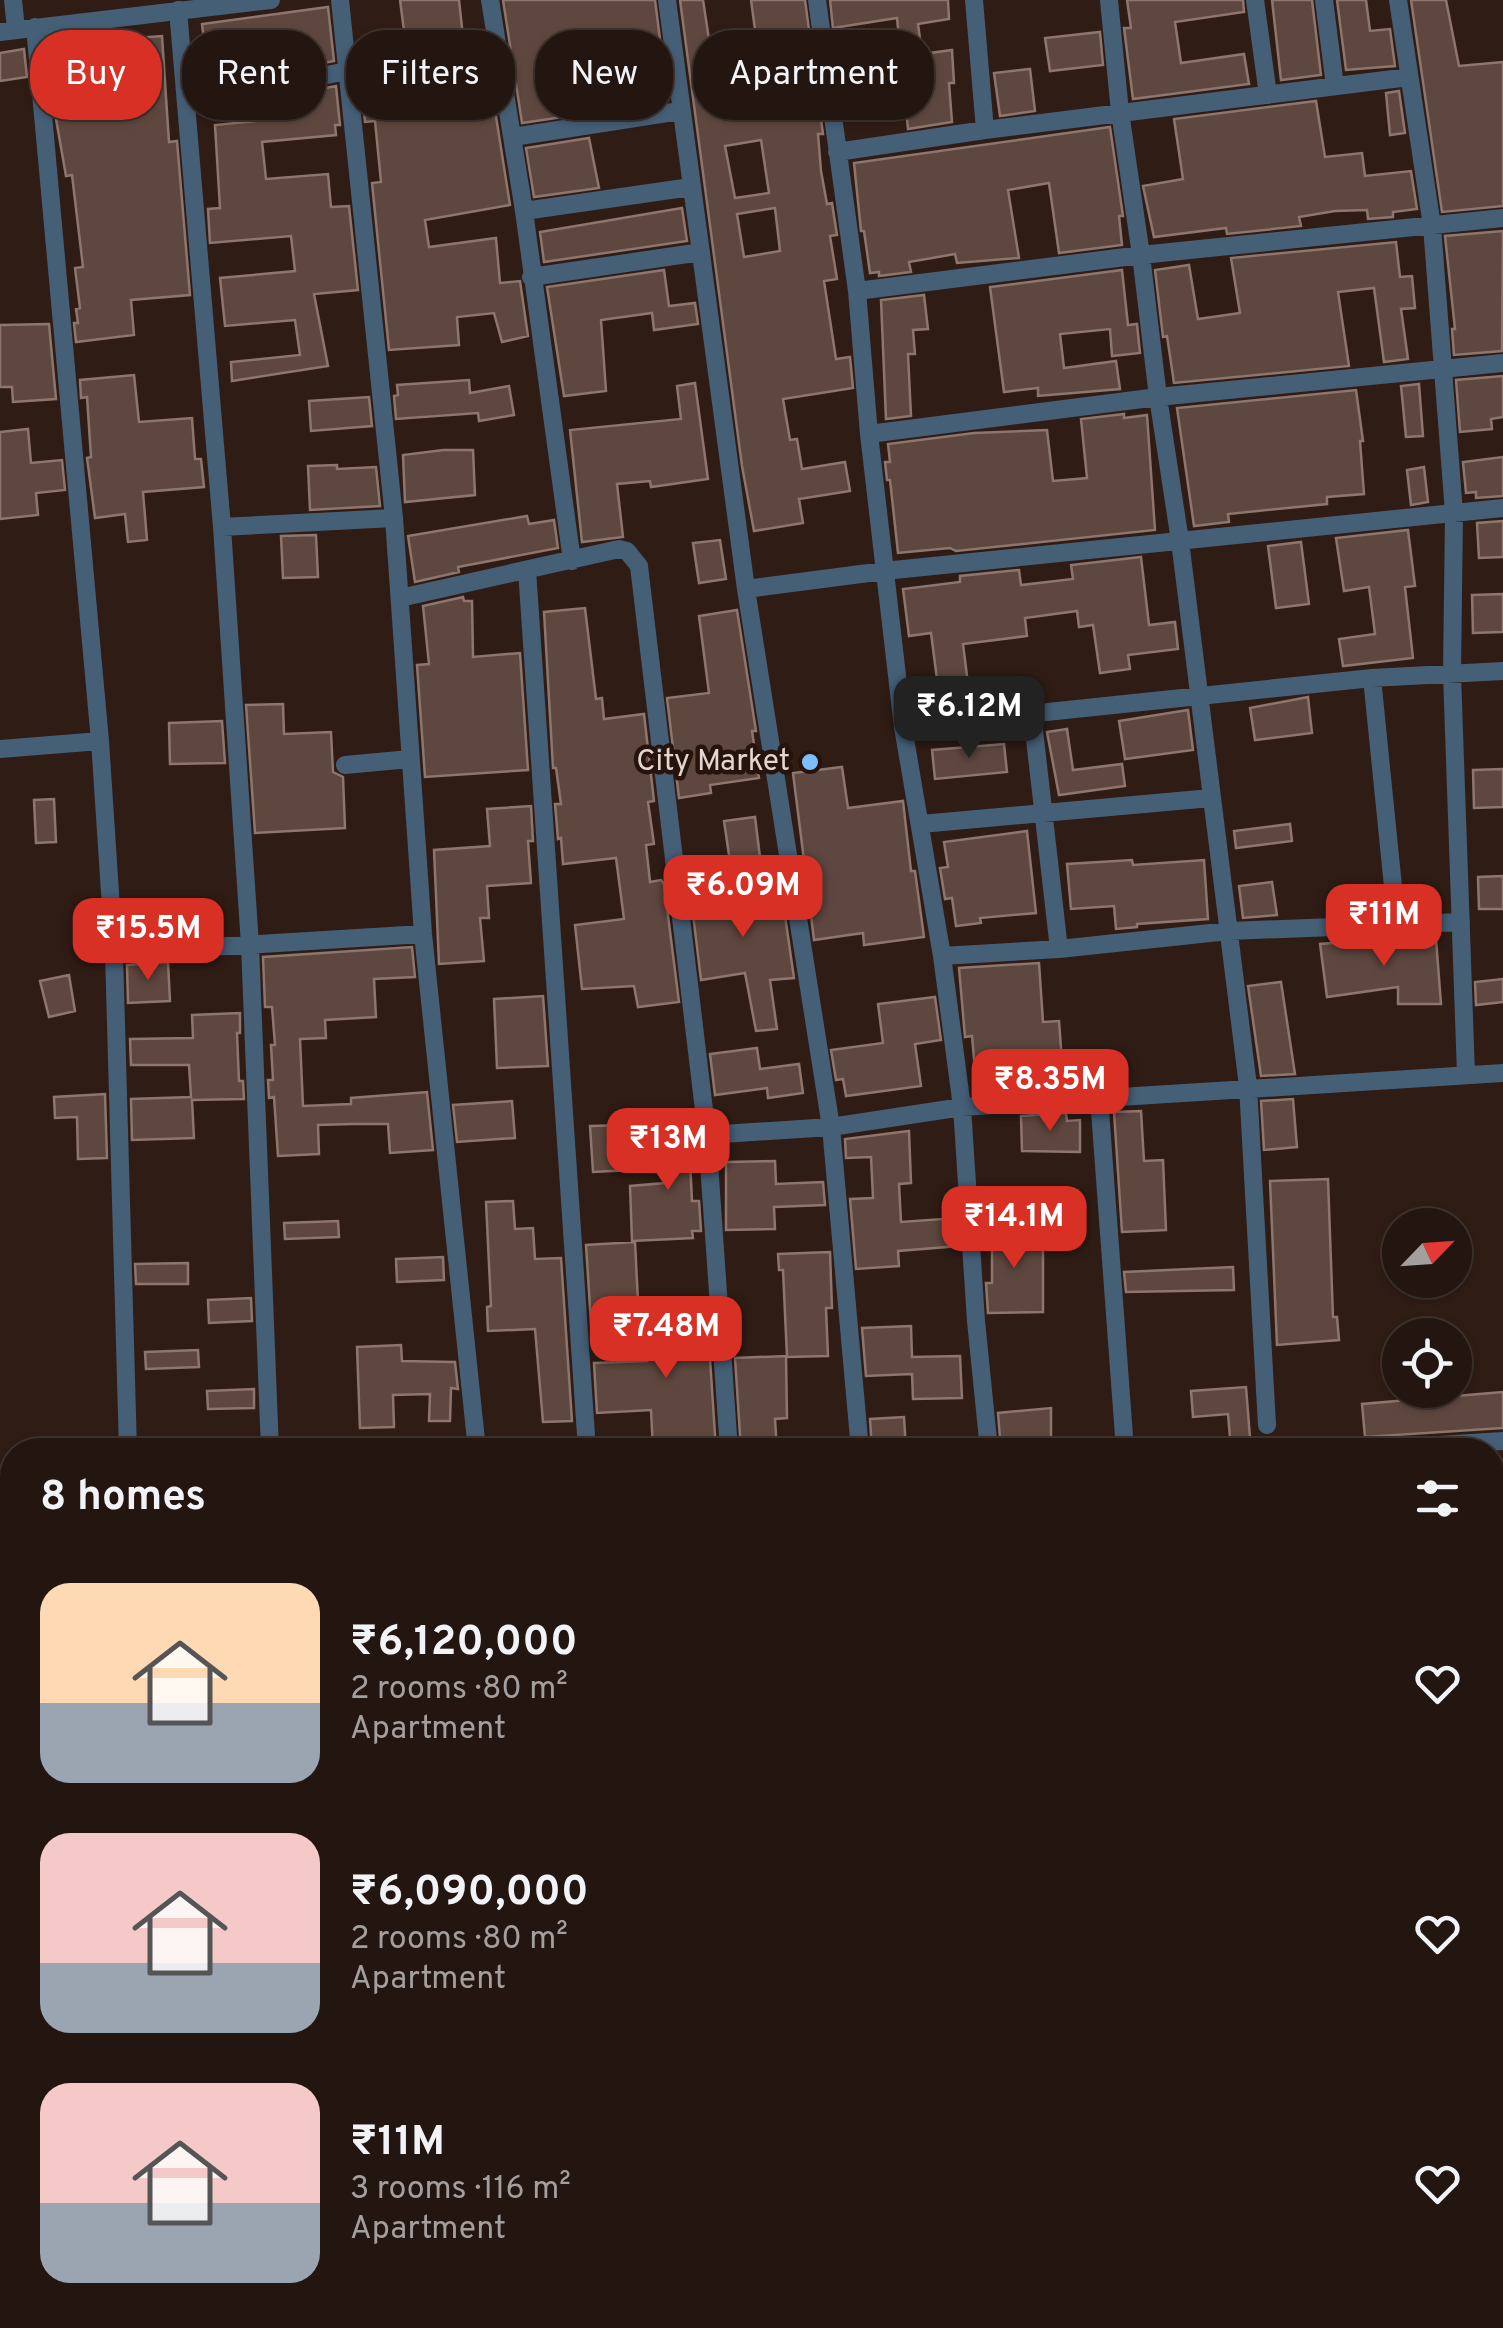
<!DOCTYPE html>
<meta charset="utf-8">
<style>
:root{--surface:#231510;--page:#2b1e19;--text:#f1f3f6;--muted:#a39f9f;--line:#403430;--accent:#d93025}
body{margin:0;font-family:Overpass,sans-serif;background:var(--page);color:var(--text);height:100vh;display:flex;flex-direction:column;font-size:38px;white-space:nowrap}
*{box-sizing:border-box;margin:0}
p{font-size:32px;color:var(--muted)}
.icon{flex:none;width:55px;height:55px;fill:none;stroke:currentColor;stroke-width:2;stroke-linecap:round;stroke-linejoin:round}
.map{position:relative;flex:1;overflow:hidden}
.details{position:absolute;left:0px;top:1438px;width:1505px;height:892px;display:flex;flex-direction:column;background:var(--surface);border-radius:40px 40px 0 0;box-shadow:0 2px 8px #0004,0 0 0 2px var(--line)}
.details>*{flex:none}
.hud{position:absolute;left:30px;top:30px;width:1000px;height:90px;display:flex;gap:20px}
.needle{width:65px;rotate:65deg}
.controls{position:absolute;left:1382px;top:1208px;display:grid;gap:20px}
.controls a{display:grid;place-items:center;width:90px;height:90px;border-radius:50%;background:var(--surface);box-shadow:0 2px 8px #0004,0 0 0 2px var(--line);font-size:50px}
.price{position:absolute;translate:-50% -85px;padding:0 22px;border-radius:20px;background:var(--accent);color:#fff;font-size:32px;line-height:65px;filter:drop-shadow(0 2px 5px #0008)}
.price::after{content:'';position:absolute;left:50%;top:60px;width:30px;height:22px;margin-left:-15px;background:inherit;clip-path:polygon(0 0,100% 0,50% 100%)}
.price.active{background:#222;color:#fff}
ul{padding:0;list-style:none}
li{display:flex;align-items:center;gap:30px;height:250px;padding:0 40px}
li span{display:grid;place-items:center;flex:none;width:280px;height:200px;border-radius:30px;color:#555}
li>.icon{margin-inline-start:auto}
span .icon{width:120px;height:120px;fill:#fffc;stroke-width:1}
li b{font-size:42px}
h2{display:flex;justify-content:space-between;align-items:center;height:120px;padding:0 40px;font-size:42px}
.pill{padding:0 35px;border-radius:40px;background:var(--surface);box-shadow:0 2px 8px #0004,0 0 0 2px var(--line);font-size:35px;line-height:90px}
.pill.active{background:var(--accent);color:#fff}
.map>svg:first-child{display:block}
.building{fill:#5e473f;stroke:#8e756d;stroke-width:2.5;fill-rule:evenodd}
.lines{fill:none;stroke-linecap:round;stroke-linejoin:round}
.minor{stroke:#455f77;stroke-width:18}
.poi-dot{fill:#7cbef9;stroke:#25130c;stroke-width:4}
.labels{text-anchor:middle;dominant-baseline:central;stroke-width:9;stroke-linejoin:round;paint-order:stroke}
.poi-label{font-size:30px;fill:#e3d5d1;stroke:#25130c;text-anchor:end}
</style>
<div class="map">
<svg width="1503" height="2328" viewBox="0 0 1503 2328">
<rect width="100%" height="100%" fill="#2f1c15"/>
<!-- building -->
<path class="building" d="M400 0H459L465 55 486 53 510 205 425 220 429 247 496 238 500 283 520 281 528 336 502 342 494 313 457 317 459 345 389 350 372 183 381 182 375 121 365 122 359 60 407 54Z
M503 0H655L664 70 614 78 607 30 554 44 561 81 555 82 563 117 522 123Z
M680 0H703L712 59 758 52 751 0H805L823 134H818L821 171 827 204 832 203 837 235 830 236 837 279 824 281 836 359 850 357 853 388 783 399 790 440 797 439 802 469 845 462 850 491 799 499 803 523 754 531 742 466ZM761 140 769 193 735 198 725 146ZM775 208 780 251 744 257 737 214Z
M830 0H948L949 19 918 24 922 54 952 50 954 83H949L952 122 908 129 897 18 833 28Z
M1127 0H1243L1244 12 1175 22 1181 63 1244 54 1249 84 1133 99 1124 28H1131Z
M1272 0H1312L1321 75 1281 80Z
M1337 0H1366L1370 31 1390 29 1395 66 1346 70Z
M1411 0H1446L1459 66 1503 62V206L1442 212Z
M328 7 334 61 199 88 197 70 207 69 202 24Z
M1100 32 1103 65 1050 71 1045 38Z
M162 36 169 142 177 141 190 295 131 300 134 335 76 342 74 323H78L76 309 80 308 75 268 83 267 72 175 66 176 56 119 49 44Z
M24 49 27 77 0 81V53Z
M1030 69 1035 111 1000 116 994 73Z
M336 86 340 125H335L336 135 262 142 266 179 328 174 331 207 349 206 358 290 314 294 328 366 232 381 231 362 300 355 295 320 225 326 220 278 295 271 291 236 210 243 208 209 220 208 215 125 275 119 273 98Z
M1399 91 1405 133 1390 135 1386 93Z
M1316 101 1325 157 1362 153 1365 176 1411 171 1417 209 1393 212V217L1368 219 1367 210 1335 211 1299 217 1301 226 1227 234 1226 228 1154 237 1143 186 1183 179 1174 119Z
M1110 127 1123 216H1119L1122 245 1059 253 1049 183 1008 190 1019 258 957 263 955 254 909 262 911 272 879 276V272L870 273 864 231H861L854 163Z
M589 138 599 188 534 197 526 148Z
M682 208 687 241 544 262 540 232Z
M1503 231 1502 351 1454 355 1452 329H1455L1445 236Z
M1396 242 1400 277 1412 276 1415 308 1401 309 1408 359 1384 362 1374 288 1338 292 1349 366 1174 383 1167 336 1163 337 1155 270 1189 265 1198 319 1240 313 1231 258Z
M664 270 669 306 695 303 698 324 654 330 652 313 601 320 606 391 564 396 547 287Z
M1122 270 1128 325 1137 324 1140 353 1112 356 1110 329 1060 334 1064 368 1116 361 1120 389 1038 396V388L1004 392 990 287Z
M924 295 928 329 913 330 915 354H908L911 416 886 419 881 300Z
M49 324 56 399 13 402 12 387H0V325Z
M134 375 139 422 192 418 195 459H201L204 487 143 492 147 540 128 542 125 514 95 518 87 458 91 457 87 397 81 398 80 380Z
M1503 376V417L1491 419 1492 429 1460 432 1456 380Z
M469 380 470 393 509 386 514 415 479 421 478 413 396 419 394 396 398 395 397 385Z
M695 383 708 479 651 487 650 481 617 484 623 537 582 542 570 430 681 419 677 386Z
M1419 384 1423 436 1406 437 1401 386Z
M1356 390 1363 441H1360L1364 494 1327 497V504L1228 514 1229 522 1194 526 1177 408Z
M369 397 372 426 311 431 309 401Z
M1124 414V418L1147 415 1155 530 956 551 950 548 898 553 890 480H887L885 462H890L888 444 974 433 1047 430 1053 481 1087 478 1081 419Z
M28 429 31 463 62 460 65 490 36 493 38 515 0 519V432Z
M443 450H473L475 495 405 502 403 455Z
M1503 457V496L1476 498V492L1466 493 1463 462Z
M337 465V469L376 467 380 506 310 510 308 466Z
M1424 467 1428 502 1411 505 1407 470Z
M527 516 529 524 554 520 558 548 458 567 459 572 415 582 408 536Z
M1503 521V557L1479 558 1477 523Z
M1408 530 1415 586 1405 587 1413 658 1343 666 1339 639 1375 634 1369 587 1344 591 1336 538Z
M316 535 318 577 283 578 281 536Z
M720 540 726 579 699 583 693 543Z
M1301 542 1309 604 1276 608 1268 546Z
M1141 557 1149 625 1175 622 1178 649 1128 655 1130 669 1100 673 1093 625 1079 627 1077 611 1025 618 1027 636 963 644 969 692 939 695 931 633 909 636 903 589 960 582V576L1019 570 1021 585 1073 579 1071 565Z
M1503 594V632L1473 633 1472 595Z
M463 597 464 601H472L473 657 520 653 528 770 425 777 417 665 429 664 423 606Z
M585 608 596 699 602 698 604 719 644 714 654 801 648 802 654 844 646 845 650 882 661 880 664 884 679 1002 638 1007 634 986 582 989 575 925 624 919 616 858 563 864 561 838 558 839 555 804H561L556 768H553L544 612Z
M737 610 756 731H752L759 778 710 785 711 793 679 798 667 698 709 693 699 616Z
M1308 697 1312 733 1255 740 1250 708Z
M283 704 284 734 331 732 333 772 343 777 345 828 255 833 246 705Z
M1188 710 1193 750 1125 759 1119 721Z
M222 721 225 763 170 764 169 723Z
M1067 729 1073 770 1122 764 1125 786 1059 795 1047 732Z
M1004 744 1007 772 935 779 932 750Z
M842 767 848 808 903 801 911 871H915L924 937 864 945 863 933 814 940 793 773Z
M1503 769V807L1474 808 1473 770Z
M54 799 56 842 36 843 34 800Z
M531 806 533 841H528L531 883 487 886 489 918H480L484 961 439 964 434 850 490 846 487 809Z
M755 817 760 857 730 862 724 821Z
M1290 824 1292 841 1236 848 1234 831Z
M1027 831 1036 913 980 918 981 923 956 926 952 898 945 899 940 868 948 867 944 842Z
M1132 860 1133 865 1204 860 1208 919 1137 924V927L1116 929 1114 906 1071 909 1067 864Z
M728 875 731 894 781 888 794 978 770 980 777 1029 756 1031 745 973 701 980 689 881Z
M1503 876V909H1479L1478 877Z
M1272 882 1277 915 1243 918 1239 886Z
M1381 939 1382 942 1436 939 1441 1004H1398V987L1327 997 1320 944Z
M412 947 415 977 374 979 376 1017 325 1020 326 1038 300 1039 303 1106 351 1104V1098L427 1092 433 1150 390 1153 388 1124H352L318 1125 319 1154 278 1156 274 1097 269 1098 268 1080H273L271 1045H275L272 1007H265L263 957Z
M168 962 170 1001 128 1003 127 965Z
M1039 963 1043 1022 1059 1021 1064 1088 977 1094 972 1036 965 1037 959 968Z
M69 975 75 1011 49 1017 40 981Z
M1503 979V1002L1476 1005 1475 982Z
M1281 982 1295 1074 1261 1076 1248 986Z
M543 996 548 1066 497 1068 494 999Z
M935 997 941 1040 915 1044 921 1086 846 1096 843 1079 836 1080 831 1050 883 1043 878 1004Z
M240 1013V1033H237L239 1081H243L244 1099 192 1100 194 1138 132 1140 131 1099 191 1097 189 1065H131L130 1039 193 1038 192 1015Z
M757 1048 760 1069 799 1064 803 1093 768 1098 767 1088 715 1095 710 1054Z
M105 1094 107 1158 78 1159 77 1117 55 1118 54 1097Z
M1293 1099 1297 1147 1264 1150 1261 1101Z
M512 1101 515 1138 457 1142 453 1105Z
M1141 1111 1144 1161 1163 1160 1166 1230 1122 1232 1114 1112Z
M1066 1113 1067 1121 1080 1120V1152L1022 1151 1021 1116Z
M663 1120H688L692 1201H699L701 1231H692L693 1238 632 1241 630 1186 665 1183Z
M628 1125 631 1170 593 1172 590 1126Z
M909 1131 911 1183 899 1184 901 1222 957 1218 959 1246 898 1251 899 1266 856 1269 850 1199 873 1198 871 1157 846 1158 845 1139Z
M775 1161 776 1184 823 1182 825 1205 774 1207 775 1229 726 1230V1162Z
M1328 1179 1333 1317H1337L1339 1340 1277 1345 1270 1181Z
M513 1201 515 1229 533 1228 535 1259 561 1258 572 1421 543 1422 535 1329 488 1331 487 1307 491 1306 486 1202Z
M338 1221 339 1237 285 1239 284 1223Z
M1025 1224V1242H1043V1312L988 1313 986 1283H992V1244L984 1245 982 1225Z
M635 1242 639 1321 591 1323 586 1245Z
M830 1252 832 1308H826L828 1356 787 1357 783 1270H779L778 1254Z
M443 1257 444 1280 397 1282 396 1259Z
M188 1263V1284H136L135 1264Z
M1233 1267 1234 1290 1126 1292 1124 1272Z
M251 1298 252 1321 209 1323 208 1300Z
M701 1305 704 1359H710L716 1450H653L651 1410 597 1413 594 1363 647 1361 644 1308Z
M911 1326 912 1357 960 1356 962 1398 913 1399 912 1374 866 1376 862 1328Z
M401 1345 402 1361 455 1362 458 1389 451 1388 450 1421H429L430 1394 393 1395 394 1427 360 1428 357 1347Z
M198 1350 199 1367 146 1369 145 1352Z
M786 1356 787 1418 775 1419 777 1450H741L735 1358Z
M1246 1387 1251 1450H1231L1228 1414 1193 1417 1191 1391Z
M254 1389V1408L208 1409 207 1391Z
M1503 1392V1428L1365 1437 1362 1404Z
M1051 1408V1450H1001L998 1413Z
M904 1417 906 1450H872L870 1419Z"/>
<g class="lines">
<!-- minor -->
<path class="minor" d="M13 0 16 29
M340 0 394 518 423 934 477 1450
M490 0 524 211 572 561
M667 0 746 589 831 1127 860 1450
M817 0 857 291 869 434 903 727 942 956 962 1107 976 1321 989 1450
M974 0 985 130
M1109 0 1120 112 1141 255 1503 218
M1255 0 1268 95
M1324 0 1335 86
M1398 0 1432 226 1454 513 1452 674 1466 1075
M178 10 222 527 250 945 270 1450
M35 27 100 741 114 953
M0 32 271 0
M186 103 347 71
M513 137 680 111
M837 152 985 130 1409 77
M524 211 691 187
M531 277 701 252
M857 291 1141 255 1158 397 1503 363
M869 434 1158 397 1180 541 1248 1086 1267 1425
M222 527 394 518
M527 570 587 1450
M746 589 884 571 1503 508
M400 598 619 549 627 551 639 566 707 1135 729 1450
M1372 678 1397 926
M1032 713 1059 949
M903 727 1372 678 1503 671
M0 749 100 741
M345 765 410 759
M921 824 1211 798
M942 956 1059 949 1229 931 1461 922
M1099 1097 1125 1450
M707 1135 831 1127 962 1107 1503 1073
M128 1450 114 953 423 934
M1359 1450 1503 1441
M0 1696 12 1695
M1492 1819H1503
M1492 1866H1503
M0 2037 12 2245
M1492 2291 1503 2244
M321 2318V2328
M946 2318 947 2328
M1118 2318V2328
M16 2328V2318
M1484 2328 1486 2318"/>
</g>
<!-- markers -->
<circle class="poi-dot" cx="810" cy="762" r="10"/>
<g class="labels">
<!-- poi labels -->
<g class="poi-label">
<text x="790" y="762">City Market</text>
</g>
</g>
</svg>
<div class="controls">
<a><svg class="needle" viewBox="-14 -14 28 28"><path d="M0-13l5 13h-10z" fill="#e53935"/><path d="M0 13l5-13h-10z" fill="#a39f9f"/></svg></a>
<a><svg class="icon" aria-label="locate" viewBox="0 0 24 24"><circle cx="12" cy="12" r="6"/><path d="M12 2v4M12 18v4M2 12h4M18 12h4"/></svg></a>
</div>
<b class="price active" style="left:969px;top:761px">₹6.12M</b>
<b class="price" style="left:743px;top:940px">₹6.09M</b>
<b class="price" style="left:1384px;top:969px">₹11M</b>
<b class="price" style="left:148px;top:983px">₹15.5M</b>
<b class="price" style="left:1050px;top:1134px">₹8.35M</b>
<b class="price" style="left:668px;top:1193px">₹13M</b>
<b class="price" style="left:1014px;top:1271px">₹14.1M</b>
<b class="price" style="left:666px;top:1381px">₹7.48M</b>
<div class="hud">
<a class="pill active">Buy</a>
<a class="pill">Rent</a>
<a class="pill">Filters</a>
<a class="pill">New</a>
<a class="pill">Apartment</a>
</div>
<section class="details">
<h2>8 homes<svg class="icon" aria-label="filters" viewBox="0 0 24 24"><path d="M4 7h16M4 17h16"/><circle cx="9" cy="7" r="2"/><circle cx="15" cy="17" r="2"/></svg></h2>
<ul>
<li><span style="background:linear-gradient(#ffd9b3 60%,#9aa5b1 0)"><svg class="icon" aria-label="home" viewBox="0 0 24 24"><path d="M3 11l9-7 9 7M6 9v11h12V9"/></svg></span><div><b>₹6,120,000</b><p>2 rooms · 80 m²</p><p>Apartment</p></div><svg class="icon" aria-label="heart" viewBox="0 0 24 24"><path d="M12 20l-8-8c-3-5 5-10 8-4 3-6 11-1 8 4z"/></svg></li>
<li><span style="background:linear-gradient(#f6c9c9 65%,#9aa5b1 0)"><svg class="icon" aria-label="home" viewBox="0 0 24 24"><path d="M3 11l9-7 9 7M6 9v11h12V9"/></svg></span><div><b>₹6,090,000</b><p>2 rooms · 80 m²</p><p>Apartment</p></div><svg class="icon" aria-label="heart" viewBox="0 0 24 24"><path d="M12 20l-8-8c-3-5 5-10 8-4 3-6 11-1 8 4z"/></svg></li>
<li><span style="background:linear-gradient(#f6c9c9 60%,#9aa5b1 0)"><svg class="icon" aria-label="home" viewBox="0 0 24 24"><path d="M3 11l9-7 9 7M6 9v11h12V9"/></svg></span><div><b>₹11M</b><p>3 rooms · 116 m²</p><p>Apartment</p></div><svg class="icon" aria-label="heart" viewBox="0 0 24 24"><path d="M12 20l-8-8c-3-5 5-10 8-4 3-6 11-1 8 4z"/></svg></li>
</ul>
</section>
</div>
